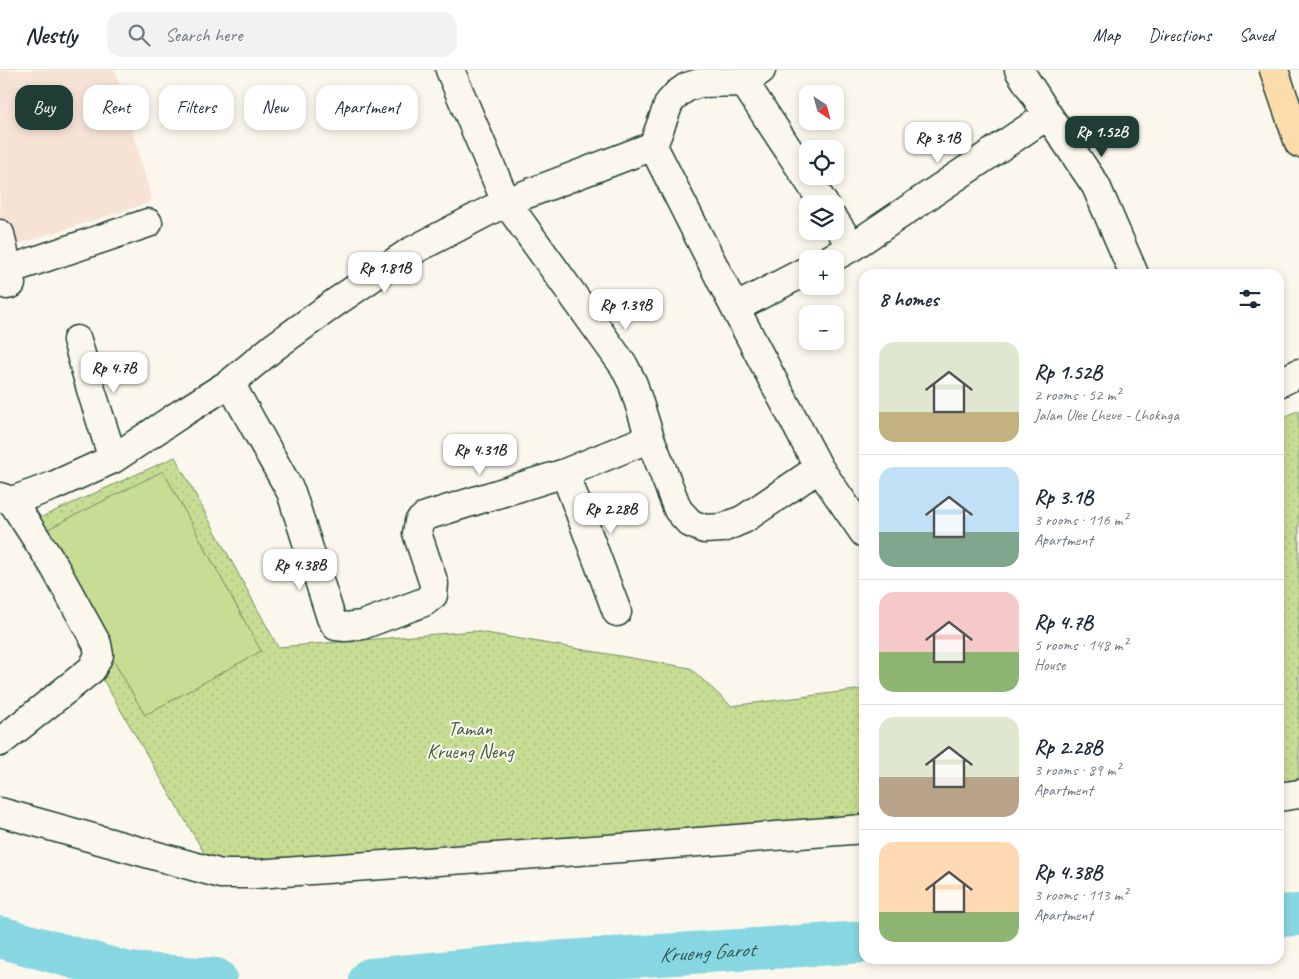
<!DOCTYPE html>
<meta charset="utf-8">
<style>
:root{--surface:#fff;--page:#f2f2f3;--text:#1f2937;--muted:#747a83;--line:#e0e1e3;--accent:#1f3d34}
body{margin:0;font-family:Caveat,sans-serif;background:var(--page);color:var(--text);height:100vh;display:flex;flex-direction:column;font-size:19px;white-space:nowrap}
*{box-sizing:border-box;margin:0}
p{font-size:16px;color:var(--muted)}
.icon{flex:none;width:28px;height:28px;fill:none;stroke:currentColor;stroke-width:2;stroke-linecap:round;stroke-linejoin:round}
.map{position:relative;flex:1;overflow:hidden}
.details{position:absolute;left:859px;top:199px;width:425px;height:695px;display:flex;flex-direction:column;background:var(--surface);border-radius:15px;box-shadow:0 2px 8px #0003}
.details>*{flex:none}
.top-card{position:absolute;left:15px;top:15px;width:475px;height:45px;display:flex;gap:10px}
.needle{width:32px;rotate:144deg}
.fabs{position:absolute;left:799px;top:15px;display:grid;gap:10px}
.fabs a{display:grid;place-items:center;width:45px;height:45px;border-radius:10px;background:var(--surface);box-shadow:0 2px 8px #0003;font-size:25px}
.price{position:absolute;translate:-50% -42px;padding:0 11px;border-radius:10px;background:#fff;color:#222;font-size:16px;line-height:32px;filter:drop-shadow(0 1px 2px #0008)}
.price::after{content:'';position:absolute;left:50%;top:30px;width:15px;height:11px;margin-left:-8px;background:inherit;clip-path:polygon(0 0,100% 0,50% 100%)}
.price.on{background:var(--accent);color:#fff}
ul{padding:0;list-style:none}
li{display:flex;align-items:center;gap:15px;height:125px;padding:0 20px}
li+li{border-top:1px solid var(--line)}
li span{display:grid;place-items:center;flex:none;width:140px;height:100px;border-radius:15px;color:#555}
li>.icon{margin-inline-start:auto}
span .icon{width:60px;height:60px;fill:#fffc;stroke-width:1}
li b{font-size:21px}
h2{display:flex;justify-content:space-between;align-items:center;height:60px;padding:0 20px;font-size:21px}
.pill{padding:0 18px;border-radius:15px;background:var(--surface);box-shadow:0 2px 8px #0003;font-size:18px;line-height:45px}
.pill.on{background:var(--accent);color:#fff}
header{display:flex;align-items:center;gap:30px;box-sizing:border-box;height:70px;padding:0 25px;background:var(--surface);border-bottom:1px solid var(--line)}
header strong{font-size:24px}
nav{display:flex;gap:28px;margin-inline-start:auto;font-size:18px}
.search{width:350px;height:45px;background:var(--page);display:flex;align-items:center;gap:12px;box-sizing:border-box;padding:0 18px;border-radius:15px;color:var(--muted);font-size:19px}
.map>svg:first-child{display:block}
.built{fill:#f6e3d6}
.grass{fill:url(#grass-dots);stroke:#728d64}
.garden{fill:#c6dd93;stroke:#728d64}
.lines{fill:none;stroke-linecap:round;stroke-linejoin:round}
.river{stroke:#87d7e2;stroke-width:42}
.minor-casing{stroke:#1f3d34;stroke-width:31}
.highway-casing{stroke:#1f3d34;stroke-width:31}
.minor{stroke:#fbf7ec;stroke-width:28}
.highway{stroke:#fddcac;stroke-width:28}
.labels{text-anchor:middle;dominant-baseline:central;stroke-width:4;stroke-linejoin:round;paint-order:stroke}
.park-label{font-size:20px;fill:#405d47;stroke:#fbf7ec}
.water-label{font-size:21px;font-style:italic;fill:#345c57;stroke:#fbf7ec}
</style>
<header>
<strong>Nestly</strong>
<div class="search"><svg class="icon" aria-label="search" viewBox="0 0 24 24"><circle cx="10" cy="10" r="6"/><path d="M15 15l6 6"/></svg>Search here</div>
<nav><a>Map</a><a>Directions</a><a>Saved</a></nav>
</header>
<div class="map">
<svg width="1299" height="909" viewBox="0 0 1299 909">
<defs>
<pattern id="grass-dots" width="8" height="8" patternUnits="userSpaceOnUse" patternTransform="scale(1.25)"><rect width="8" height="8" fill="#c6dd93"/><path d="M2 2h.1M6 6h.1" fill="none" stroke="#aabf7f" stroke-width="1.8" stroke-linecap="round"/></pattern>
</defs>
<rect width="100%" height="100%" fill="#fbf7ec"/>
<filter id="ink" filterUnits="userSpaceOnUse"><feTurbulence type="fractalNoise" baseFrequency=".02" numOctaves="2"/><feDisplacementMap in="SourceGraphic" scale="10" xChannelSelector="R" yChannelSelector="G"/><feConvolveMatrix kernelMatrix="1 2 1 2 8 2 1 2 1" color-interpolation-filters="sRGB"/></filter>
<g filter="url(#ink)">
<!-- built -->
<path class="built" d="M0 0H115L152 132 0 180Z"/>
<!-- grass -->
<path class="grass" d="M1299 340V711L1279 715V349Z
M175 387 278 577 474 561 690 598 731 636 864 619V747L213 798 15 459Z"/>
<!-- garden -->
<path class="garden" d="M163 401 261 581 145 645 40 463Z"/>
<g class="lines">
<!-- river -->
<g class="river">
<path d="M1279 846 1299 845"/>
<path d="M0 867 128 903 216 909"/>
<path id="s1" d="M370 909 534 893 864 872"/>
</g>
<!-- minor casing -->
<g class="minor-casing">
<path id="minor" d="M450 0 506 132 624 296 633 314 650 368 678 440 690 453 704 459 723 458 744 449 819 398
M1019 0 1048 45 1096 116 1134 204
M744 12 824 134
M653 76 735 238 819 398 864 463
M0 164 11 214 7 215
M852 177 1048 45
M830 189 852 177 835 151
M8 200 148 153
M735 238 808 200
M77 270 92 323 113 389
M230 313 291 422 331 548 336 556 346 557 362 555 424 532 433 525 434 514 417 463 419 452 426 446 565 403 650 368
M1279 313 1299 303
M565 403 617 542
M0 427 12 431 53 416 113 389 182 343 230 313 274 277 336 232 408 183 506 132 653 76 669 33 677 24 687 17 700 13 744 12 761 0
M0 672 92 599 99 585 97 574 54 496 12 431
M1279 727 1299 724
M0 742 221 804H256L635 777 864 759"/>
</g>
<!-- highway casing -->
<g class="highway-casing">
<path id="highway" d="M1274 0 1299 73"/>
</g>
<!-- minor -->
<use href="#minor" class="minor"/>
<!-- highway -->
<use href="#highway" class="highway"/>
</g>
</g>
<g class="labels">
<!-- park labels -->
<g class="park-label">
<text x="470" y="658">Taman<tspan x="470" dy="23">Krueng Neng</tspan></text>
</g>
<!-- water labels -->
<g class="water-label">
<text stroke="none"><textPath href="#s1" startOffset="338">Krueng Garot</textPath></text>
</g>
</g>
</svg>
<div class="fabs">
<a><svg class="needle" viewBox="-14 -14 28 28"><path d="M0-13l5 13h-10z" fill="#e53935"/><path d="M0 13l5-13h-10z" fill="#747a83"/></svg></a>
<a><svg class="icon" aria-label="locate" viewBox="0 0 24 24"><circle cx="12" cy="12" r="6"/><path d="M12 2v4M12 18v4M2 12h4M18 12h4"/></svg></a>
<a><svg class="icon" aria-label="layers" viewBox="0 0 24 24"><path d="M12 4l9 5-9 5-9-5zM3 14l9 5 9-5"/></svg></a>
<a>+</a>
<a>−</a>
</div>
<b class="price on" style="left:1102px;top:88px">Rp 1.52B</b>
<b class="price" style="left:938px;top:94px">Rp 3.1B</b>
<b class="price" style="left:385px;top:224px">Rp 1.81B</b>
<b class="price" style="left:626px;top:261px">Rp 1.39B</b>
<b class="price" style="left:114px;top:324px">Rp 4.7B</b>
<b class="price" style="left:480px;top:406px">Rp 4.31B</b>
<b class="price" style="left:611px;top:465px">Rp 2.28B</b>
<b class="price" style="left:300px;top:521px">Rp 4.38B</b>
<div class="top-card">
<a class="pill on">Buy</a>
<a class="pill">Rent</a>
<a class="pill">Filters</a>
<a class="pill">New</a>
<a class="pill">Apartment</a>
</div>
<section class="details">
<h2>8 homes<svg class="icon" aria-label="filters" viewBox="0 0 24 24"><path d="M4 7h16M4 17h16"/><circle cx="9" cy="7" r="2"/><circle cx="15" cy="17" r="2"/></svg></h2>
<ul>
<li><span style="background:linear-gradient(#dfe7d0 70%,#c2b280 0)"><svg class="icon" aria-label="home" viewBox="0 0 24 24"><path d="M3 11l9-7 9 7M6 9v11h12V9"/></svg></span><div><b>Rp 1.52B</b><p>2 rooms · 52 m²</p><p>Jalan Ulee Lheue - Lhoknga</p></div></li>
<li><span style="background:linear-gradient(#bfe0f5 65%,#7fa58c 0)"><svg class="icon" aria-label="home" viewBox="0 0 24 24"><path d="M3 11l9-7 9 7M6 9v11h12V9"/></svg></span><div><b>Rp 3.1B</b><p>3 rooms · 116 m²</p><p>Apartment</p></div></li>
<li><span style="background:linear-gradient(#f6c9c9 60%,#8fb573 0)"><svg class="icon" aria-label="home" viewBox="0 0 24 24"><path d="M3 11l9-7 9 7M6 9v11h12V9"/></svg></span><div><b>Rp 4.7B</b><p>5 rooms · 148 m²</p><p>House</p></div></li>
<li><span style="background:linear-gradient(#dfe7d0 60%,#b9a48a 0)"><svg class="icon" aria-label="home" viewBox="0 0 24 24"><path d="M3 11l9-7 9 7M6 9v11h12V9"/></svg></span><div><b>Rp 2.28B</b><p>3 rooms · 89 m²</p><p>Apartment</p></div></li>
<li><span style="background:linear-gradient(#ffd9b3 70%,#8fb573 0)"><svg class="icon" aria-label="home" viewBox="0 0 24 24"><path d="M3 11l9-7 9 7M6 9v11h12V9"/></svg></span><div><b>Rp 4.38B</b><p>3 rooms · 113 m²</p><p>Apartment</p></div></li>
</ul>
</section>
</div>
